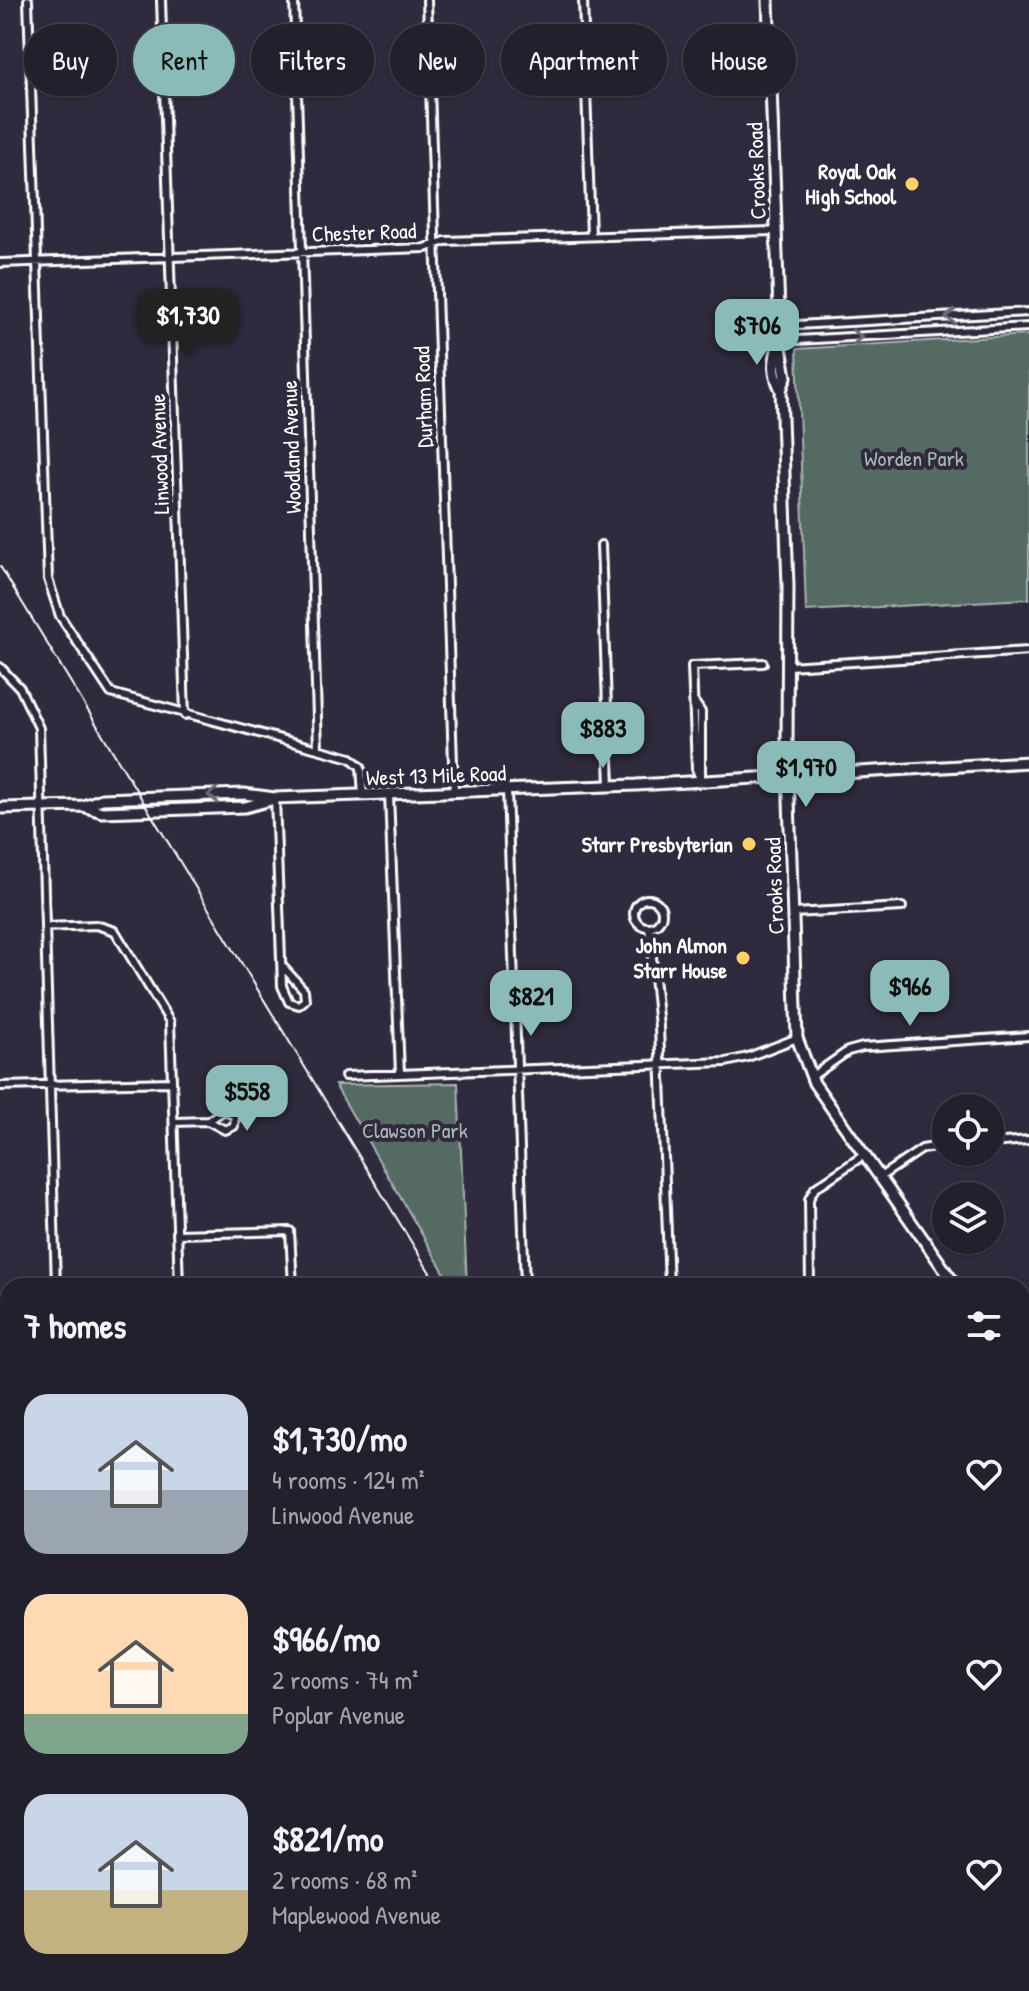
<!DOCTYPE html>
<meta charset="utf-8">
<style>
:root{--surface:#23202e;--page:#2f2d3a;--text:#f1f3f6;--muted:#a3a3aa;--line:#403e4a;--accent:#8bbbb9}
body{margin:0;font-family:"Patrick Hand",sans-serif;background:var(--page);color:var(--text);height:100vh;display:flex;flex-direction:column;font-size:30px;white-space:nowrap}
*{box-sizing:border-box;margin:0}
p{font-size:26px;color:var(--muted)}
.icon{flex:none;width:44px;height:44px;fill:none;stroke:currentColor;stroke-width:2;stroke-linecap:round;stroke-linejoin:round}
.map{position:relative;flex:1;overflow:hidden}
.sheet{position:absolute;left:0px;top:1278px;width:1030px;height:714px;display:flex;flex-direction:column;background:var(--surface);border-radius:24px 24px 0 0;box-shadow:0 2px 6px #0004,0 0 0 2px var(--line)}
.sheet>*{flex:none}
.top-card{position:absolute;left:24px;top:24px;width:982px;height:72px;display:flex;gap:16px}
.tools{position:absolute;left:932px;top:1094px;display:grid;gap:16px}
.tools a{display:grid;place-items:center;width:72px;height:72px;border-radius:50%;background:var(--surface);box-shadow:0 2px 6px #0004,0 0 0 2px var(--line);font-size:40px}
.price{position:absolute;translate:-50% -68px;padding:0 18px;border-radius:16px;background:var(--accent);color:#111;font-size:26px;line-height:52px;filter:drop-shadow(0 2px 4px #0008)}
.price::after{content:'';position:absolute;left:50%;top:48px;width:24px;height:18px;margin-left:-12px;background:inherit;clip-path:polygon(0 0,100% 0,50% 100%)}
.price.on{background:#222;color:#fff}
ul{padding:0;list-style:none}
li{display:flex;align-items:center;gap:24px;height:200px;padding:0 24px}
li span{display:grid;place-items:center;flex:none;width:224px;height:160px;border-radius:24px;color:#555}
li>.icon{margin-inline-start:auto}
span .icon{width:96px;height:96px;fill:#fffc;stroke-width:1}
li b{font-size:34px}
h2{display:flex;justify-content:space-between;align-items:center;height:96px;padding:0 24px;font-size:34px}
.pill{padding:0 28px;border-radius:36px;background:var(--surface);box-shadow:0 2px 6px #0004,0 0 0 2px var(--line);font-size:28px;line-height:72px}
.pill.on{background:var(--accent);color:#111}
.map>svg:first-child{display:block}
.green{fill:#546a64;stroke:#aab4b2;stroke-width:2}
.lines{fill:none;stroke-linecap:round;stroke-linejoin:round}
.minor-casing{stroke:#fff;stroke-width:12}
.tertiary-casing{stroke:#fff;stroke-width:14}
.secondary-casing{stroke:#fff;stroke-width:15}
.minor{stroke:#2f2a3d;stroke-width:6}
.tertiary{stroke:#2f2a3d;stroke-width:8}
.secondary{stroke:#2f2a3d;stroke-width:9}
.rail{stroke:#fff;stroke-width:2}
.oneway{stroke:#6d6a77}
.poi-dot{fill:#ffd166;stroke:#2f2a3d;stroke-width:3}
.labels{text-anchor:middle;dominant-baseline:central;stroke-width:8;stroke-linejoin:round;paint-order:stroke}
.street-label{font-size:22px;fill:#fff;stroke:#2f2a3d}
.poi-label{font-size:22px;font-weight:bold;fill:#fff;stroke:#2f2a3d;text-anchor:end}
.park-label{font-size:22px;fill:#aab4b2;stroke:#2f2a3d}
</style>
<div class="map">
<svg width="1029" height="1991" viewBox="0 0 1029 1991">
<rect width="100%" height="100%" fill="#2f2a3d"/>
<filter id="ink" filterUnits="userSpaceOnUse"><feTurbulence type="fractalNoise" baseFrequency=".0125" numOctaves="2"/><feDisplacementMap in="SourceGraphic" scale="16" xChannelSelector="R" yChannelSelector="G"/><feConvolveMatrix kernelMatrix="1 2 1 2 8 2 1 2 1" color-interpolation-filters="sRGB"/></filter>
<g filter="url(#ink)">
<!-- green -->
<path class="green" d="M1029 335V599L806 611 797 349Z
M458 1083 467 1286H452L335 1085Z"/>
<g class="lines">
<!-- minor casing -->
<g class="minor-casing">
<path id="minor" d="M28 0 48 579 60 616 111 693 351 758 361 767 363 795
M161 0 185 715
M294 0 318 749
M427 0 454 792
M583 0 591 236
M0 263 425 248 445 241 776 231
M779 326 1029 312
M780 341 1029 327
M601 545 610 786
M788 666 1029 651
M0 667 20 688 39 728 56 1286
M695 703 701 712V781
M701 781 696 769 692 666 763 663
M507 790 525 1286
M389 794 400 1074
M275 798 282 986 289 1002 299 1005 305 1000 304 990 283 967
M634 913a14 14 0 1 1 28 0a14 14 0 1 1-28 0Z
M793 913 902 907
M45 927 96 925 115 931 170 1022 179 1286
M649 927 659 1027 669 1286
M345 1076 726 1062 748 1057 797 1038
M811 1077 848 1051 863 1047 1029 1036
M0 1086 172 1082
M174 1122 208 1121 225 1130 234 1126 235 1116 224 1110 208 1121
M990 1143 1029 1140
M880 1177 922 1149 946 1145
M177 1234 290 1231 293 1286
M810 1286 809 1199 815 1188 864 1155
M1022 1347 1029 1342
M0 1470H8
M74 1984V1991
M204 1984V1991
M353 1984 375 1991
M434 1984V1991
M558 1984V1991
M695 1984V1991
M961 1984V1991
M318 1991 319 1984"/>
</g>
<!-- tertiary casing -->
<g class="tertiary-casing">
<path id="tertiary" d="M1022 1764H1029
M0 1820H8"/>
</g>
<!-- secondary casing -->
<g class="secondary-casing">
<path id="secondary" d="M768 0 780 341 786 377 781 390 788 586 787 740 797 1038 814 1083 956 1286
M780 341C773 360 772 372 781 390
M83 806 102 799 244 794 275 798 636 785 1029 762
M0 808 83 806 102 812 245 807 271 800
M1022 1380 1029 1390"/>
</g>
<!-- minor -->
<use href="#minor" class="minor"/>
<!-- tertiary -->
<use href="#tertiary" class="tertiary"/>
<!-- secondary -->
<use href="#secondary" class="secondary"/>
<!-- rail -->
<path class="rail" d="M0 566 438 1286
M860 1984 864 1991"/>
</g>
<!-- one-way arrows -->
<defs><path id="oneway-chevron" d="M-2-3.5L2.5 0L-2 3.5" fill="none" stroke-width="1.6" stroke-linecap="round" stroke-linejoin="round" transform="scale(2)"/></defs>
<g class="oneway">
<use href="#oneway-chevron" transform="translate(951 317) rotate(177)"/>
<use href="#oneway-chevron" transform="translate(857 337) rotate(-3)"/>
<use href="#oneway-chevron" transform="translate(213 795) rotate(178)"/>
</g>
</g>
<!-- markers -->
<g class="poi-dot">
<circle cx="912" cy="184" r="8"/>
<circle cx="749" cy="844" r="8"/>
<circle cx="743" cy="958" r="8"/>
</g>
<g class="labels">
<!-- street labels -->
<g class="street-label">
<text transform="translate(756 171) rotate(-92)">Crooks Road</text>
<text transform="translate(364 232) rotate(-2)">Chester Road</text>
<text transform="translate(423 397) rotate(-92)">Durham Road</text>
<text transform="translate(291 447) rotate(-92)">Woodland Avenue</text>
<text transform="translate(159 454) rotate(-92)">Linwood Avenue</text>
<text transform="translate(436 775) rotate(-2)">West 13 Mile Road</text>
<text transform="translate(774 886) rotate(-92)">Crooks Road</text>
</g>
<!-- poi labels -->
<g class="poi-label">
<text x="896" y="171">Royal Oak<tspan x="896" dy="25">High School</tspan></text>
<text x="733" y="844">Starr Presbyterian</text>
<text x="727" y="945">John Almon<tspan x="727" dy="25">Starr House</tspan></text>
</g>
<!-- park labels -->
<g class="park-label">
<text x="914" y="458">Worden Park</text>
<text x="415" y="1130">Clawson Park</text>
</g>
</g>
</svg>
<div class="tools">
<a><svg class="icon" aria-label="locate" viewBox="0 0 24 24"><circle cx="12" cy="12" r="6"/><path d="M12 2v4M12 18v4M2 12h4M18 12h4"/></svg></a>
<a><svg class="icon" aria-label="layers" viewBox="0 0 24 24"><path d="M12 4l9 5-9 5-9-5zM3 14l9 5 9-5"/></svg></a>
</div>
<b class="price on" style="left:188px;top:357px">$1,730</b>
<b class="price" style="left:757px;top:367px">$706</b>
<b class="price" style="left:603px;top:770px">$883</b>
<b class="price" style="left:806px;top:809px">$1,970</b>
<b class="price" style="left:910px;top:1028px">$966</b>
<b class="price" style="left:531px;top:1038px">$821</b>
<b class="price" style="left:247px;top:1133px">$558</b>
<div class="top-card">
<a class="pill">Buy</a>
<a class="pill on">Rent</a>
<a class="pill">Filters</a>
<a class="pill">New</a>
<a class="pill">Apartment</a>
<a class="pill">House</a>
</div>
<section class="sheet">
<h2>7 homes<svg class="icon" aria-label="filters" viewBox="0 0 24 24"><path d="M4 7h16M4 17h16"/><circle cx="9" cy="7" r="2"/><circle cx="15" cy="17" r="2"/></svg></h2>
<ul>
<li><span style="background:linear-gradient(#c9d6e8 60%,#9aa5b1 0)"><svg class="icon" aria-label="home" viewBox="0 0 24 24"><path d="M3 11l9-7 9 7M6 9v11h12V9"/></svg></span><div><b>$1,730/mo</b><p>4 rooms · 124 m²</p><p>Linwood Avenue</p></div><svg class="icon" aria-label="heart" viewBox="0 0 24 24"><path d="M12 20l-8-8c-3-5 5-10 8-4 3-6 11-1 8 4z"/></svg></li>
<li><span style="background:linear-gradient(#ffd9b3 75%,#7fa58c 0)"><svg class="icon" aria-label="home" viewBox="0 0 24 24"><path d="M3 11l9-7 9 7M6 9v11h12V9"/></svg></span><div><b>$966/mo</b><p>2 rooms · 74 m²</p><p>Poplar Avenue</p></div><svg class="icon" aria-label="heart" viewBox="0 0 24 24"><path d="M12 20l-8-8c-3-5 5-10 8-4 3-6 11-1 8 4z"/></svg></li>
<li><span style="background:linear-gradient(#c9d6e8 60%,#c2b280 0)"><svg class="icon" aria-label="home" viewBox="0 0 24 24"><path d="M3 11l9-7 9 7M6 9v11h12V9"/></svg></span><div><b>$821/mo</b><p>2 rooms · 68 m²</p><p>Maplewood Avenue</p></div><svg class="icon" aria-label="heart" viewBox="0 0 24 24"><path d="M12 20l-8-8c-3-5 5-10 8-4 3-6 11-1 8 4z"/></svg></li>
</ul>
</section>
</div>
